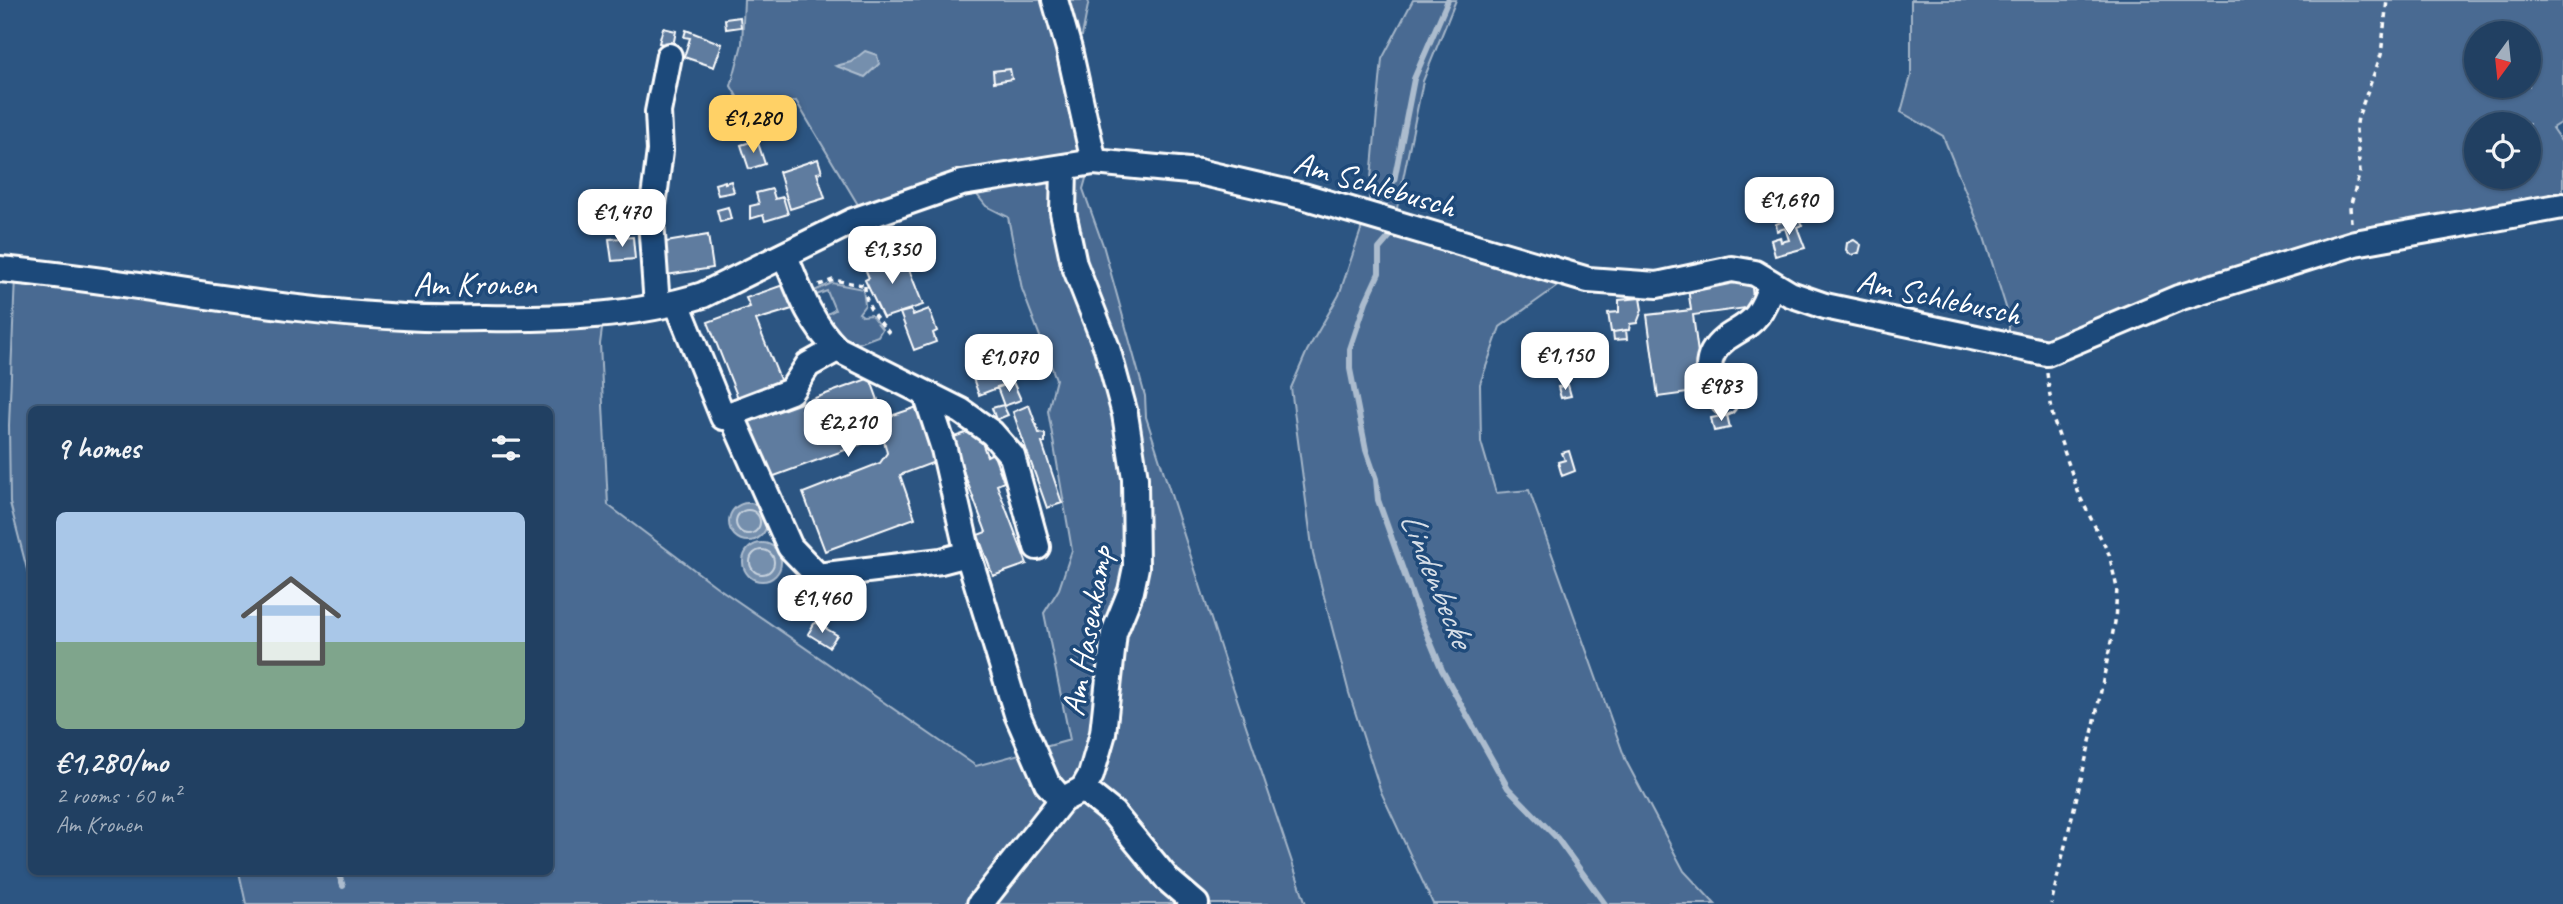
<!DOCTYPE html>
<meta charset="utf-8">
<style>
:root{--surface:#214062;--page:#294768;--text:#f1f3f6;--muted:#a2afbe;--line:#3e5977;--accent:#ffd166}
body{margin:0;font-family:Caveat,sans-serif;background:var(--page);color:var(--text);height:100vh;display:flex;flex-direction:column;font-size:26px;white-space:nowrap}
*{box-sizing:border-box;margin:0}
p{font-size:23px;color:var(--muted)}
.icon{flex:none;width:38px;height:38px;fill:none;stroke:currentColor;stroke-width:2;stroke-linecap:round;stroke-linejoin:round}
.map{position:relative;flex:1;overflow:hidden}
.sheet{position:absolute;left:28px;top:406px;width:525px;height:469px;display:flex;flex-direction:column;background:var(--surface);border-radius:10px;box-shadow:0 2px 5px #0004,0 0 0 2px var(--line)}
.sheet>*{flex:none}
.needle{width:46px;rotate:195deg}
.tools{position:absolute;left:2464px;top:21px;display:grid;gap:14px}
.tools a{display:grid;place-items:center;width:77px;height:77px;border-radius:50%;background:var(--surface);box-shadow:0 2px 5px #0004,0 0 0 2px var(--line);font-size:35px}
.price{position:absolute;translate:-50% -60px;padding:0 16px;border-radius:14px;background:#fff;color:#222;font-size:23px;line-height:46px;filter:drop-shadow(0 2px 4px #0008)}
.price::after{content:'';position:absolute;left:50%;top:42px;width:21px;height:16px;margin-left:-10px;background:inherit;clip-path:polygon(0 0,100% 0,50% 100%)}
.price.active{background:var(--accent);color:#111}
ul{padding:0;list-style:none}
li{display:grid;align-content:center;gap:14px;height:371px;padding:0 28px}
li+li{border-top:2px solid var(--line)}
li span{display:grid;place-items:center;height:217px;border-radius:10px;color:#555}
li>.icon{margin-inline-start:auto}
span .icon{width:126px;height:126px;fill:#fffc;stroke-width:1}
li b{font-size:30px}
h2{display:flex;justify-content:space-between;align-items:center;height:84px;padding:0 28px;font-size:30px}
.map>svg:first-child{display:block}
.green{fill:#486b92;stroke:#a4b5c8;stroke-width:2;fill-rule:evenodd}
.water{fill:#748fad;stroke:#acbcce;stroke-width:2}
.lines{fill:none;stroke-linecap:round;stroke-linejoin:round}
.shore{stroke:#c7d2de;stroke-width:2}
.stream{stroke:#acbcce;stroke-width:6}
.building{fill:#5e7c9f;stroke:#fff;stroke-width:2}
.minor-casing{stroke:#fff;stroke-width:30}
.path{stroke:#fff;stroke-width:3.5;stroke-dasharray:5 5;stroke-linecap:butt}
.minor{stroke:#1f4a7a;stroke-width:24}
.labels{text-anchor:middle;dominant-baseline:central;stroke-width:7;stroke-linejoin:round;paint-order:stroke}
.street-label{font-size:33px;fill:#fff;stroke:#1f4a7a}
.water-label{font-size:35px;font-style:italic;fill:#d5dde6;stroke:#1f4a7a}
</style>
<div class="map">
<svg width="2563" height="904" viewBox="0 0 2563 904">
<rect width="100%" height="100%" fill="#2c5582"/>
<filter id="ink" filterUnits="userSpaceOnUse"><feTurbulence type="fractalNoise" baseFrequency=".0143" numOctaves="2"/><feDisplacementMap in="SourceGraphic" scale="14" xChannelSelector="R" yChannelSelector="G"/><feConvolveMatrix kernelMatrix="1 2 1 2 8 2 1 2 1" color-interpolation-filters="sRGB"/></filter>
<g filter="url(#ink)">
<!-- green -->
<path class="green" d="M744 0H1049L1082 152 863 213 796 101 747 114 731 86 742 44Z
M1061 0H1089L1082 36 1070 37Z
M1413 0H1456L1423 81 1395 218 1368 211 1382 59Z
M1911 0H2563V121L2552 128 2563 144V201L2392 232 2053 346 2007 341 2010 320 1984 237 1943 136 1901 112 1911 76ZM2476 33H2529V86H2476ZM2476 124H2529V177H2476Z
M1087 175 1083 189 1103 245 1145 396 1146 417 1228 672 1306 904H246L239 872H550V410H32L31 585 10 503 9 425 15 276 603 322 600 344 608 505 717 587 976 766 1070 740 1044 613 1059 589 1072 550 1048 411 1056 379 1022 289 1008 217 986 206 970 186 1052 180 1075 252 1073 177Z
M1365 218 1583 289 1559 285 1500 327 1480 384 1481 442 1496 493 1529 490 1626 761 1684 871 1715 904H1433L1381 792 1349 693 1313 554 1291 388 1307 351 1339 295Z
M832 283 863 289 865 305 859 313 863 316 871 315 882 329 878 336 851 346 821 317 835 310 827 291 814 296 812 292Z"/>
<!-- water -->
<path class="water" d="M865 51 877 55 879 64 865 77 836 66 851 62Z
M729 522a19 19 0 1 1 38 0a19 19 0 1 1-38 0Z
M743 562a19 19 0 1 1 38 0a19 19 0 1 1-38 0Z"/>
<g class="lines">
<!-- shore -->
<path class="shore" d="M736 522a12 12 0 1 1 24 0a12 12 0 1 1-24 0Z
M750 562a12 12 0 1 1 24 0a12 12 0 1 1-24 0Z"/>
<!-- stream -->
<path class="stream" d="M1394 181 1414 79 1448 0
M1391 235 1379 249V273L1366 301 1350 349V369L1366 450 1376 479 1378 500 1418 612 1442 670 1468 717 1508 788 1557 838 1605 904
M338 872 343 886"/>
</g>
<!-- building -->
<path class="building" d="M740 17 741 27 726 29 725 19Z
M663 28 676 31 673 46 659 43Z
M686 30 722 44 714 67 684 57 690 38 684 37Z
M1010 69 1012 79 994 82 993 71Z
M737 106 740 116 729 119 726 111Z
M757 140 765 164 749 169 741 145Z
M818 159 822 172 817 173 825 198 790 209 779 172Z
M725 181V183L731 181 734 192 718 195 715 184Z
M772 189 775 199 783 197 788 214 765 221 763 215 750 219V206L759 204 756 193Z
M609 204 622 206 619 222 606 219Z
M728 207 731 219 720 222 717 210Z
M1796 215 1802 225 1797 227 1805 248 1775 256 1771 240 1780 237 1781 242 1789 240 1785 228 1777 231 1776 224Z
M708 235 713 268 666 275 660 243Z
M633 237 635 259 612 261 609 239Z
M1854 240 1861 245 1859 253 1851 255 1846 250 1847 243Z
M902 252 923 305 883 318 865 280 869 278 864 266Z
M1751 279 1754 307 1693 315 1703 391 1658 397 1647 315 1691 310 1688 288Z
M783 285 792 309 756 320 783 387 740 403 708 322 750 307 746 298Z
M1640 298 1642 310 1637 323 1630 324 1629 330 1611 332 1608 313 1619 312V300Z
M929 309 937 331 933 333 936 342 914 350 900 313 911 310 913 315Z
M1626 330 1627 339 1614 340 1613 332Z
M1000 346 1013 382 979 395 966 359Z
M870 378 878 400 873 402 879 420 920 406 940 460 900 475 915 518 825 551 803 493 880 463 887 453 883 436 769 478 749 422Z
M1013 382 1021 400 1004 406 997 387Z
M1568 385 1571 396 1561 398 1558 387Z
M1003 405 1008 415 996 420 992 408Z
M1029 405 1039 433 1045 434V443H1042L1062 503 1047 508 1013 412Z
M1727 415 1730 428 1714 431 1711 418Z
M977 429 987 456 993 453 1004 482 997 485 1027 564 993 576 978 535 986 532 951 438Z
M1569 451 1575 471 1562 476 1558 462 1565 460 1562 453Z
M815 622 837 635 829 647 808 634Z"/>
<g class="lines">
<!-- minor casing -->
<g class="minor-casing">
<path id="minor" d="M1055 0 1069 49 1094 162
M0 269C135 281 269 311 404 317 431 319 457 318 484 318 557 319 633 317 703 295L853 221 962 183 1094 162 1199 172 1303 196 1588 280 1657 285 1732 269 1755 273 1790 294 1825 306 2047 353 2178 298 2355 243 2563 206
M677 303 723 417 791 391 808 365 837 349C810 323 799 290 785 256
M657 306 651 221 660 151 658 112 669 56
M837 349 961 411 992 433 1012 456 1037 547
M1724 402C1707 381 1701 358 1725 339 1736 331 1749 326 1757 315 1764 306 1768 295 1771 285
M731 414 790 547 818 576 941 561 968 554 944 449 926 394
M968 554 1017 714 1047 783 1062 800
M1083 789 1113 813 1168 880 1196 904
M980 904 1062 800 1083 789 1091 775 1103 733 1114 633 1131 591 1136 567 1135 478 1125 414 1107 348 1074 264 1063 212 1064 168"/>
</g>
<!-- path -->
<path class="path" d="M2351 222 2350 207 2360 172 2356 130 2358 117 2381 55 2387 0
M819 285 833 280 868 286
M865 286C865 310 879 319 892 337
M2047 373 2053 419 2080 497 2109 554 2117 588 2115 622 2094 725 2051 904"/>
<!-- minor -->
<use href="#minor" class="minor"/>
</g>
</g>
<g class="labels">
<!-- street labels -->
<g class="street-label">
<text transform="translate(1375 184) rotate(16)">Am Schlebusch</text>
<text x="475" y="284">Am Kronen</text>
<text transform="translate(1939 297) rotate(12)">Am Schlebusch</text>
<text transform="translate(1087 631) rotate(-80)">Am Hasenkamp</text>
</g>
<!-- water labels -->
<g class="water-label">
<text transform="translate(1437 579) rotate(68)">Lindenbecke</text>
</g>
</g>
</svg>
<div class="tools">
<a><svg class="needle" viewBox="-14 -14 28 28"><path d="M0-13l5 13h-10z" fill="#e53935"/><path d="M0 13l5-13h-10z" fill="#a2afbe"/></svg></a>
<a><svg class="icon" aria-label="locate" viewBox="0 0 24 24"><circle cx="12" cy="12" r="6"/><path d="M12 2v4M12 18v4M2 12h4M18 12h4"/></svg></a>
</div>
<b class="price active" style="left:753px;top:155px">€1,280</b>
<b class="price" style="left:1789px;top:237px">€1,690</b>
<b class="price" style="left:622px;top:249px">€1,470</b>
<b class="price" style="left:892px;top:286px">€1,350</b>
<b class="price" style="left:1565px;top:392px">€1,150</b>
<b class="price" style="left:1009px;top:394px">€1,070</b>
<b class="price" style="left:1721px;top:423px">€983</b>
<b class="price" style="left:848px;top:459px">€2,210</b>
<b class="price" style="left:822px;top:635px">€1,460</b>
<section class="sheet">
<h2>9 homes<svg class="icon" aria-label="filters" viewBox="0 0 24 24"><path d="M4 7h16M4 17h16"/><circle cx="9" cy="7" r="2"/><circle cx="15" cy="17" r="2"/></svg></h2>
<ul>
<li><span style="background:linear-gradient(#a9c7e8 60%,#7fa58c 0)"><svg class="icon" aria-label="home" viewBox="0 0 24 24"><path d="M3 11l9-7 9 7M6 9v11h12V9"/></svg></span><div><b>€1,280/mo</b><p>2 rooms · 60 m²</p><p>Am Kronen</p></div></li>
</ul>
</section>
</div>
